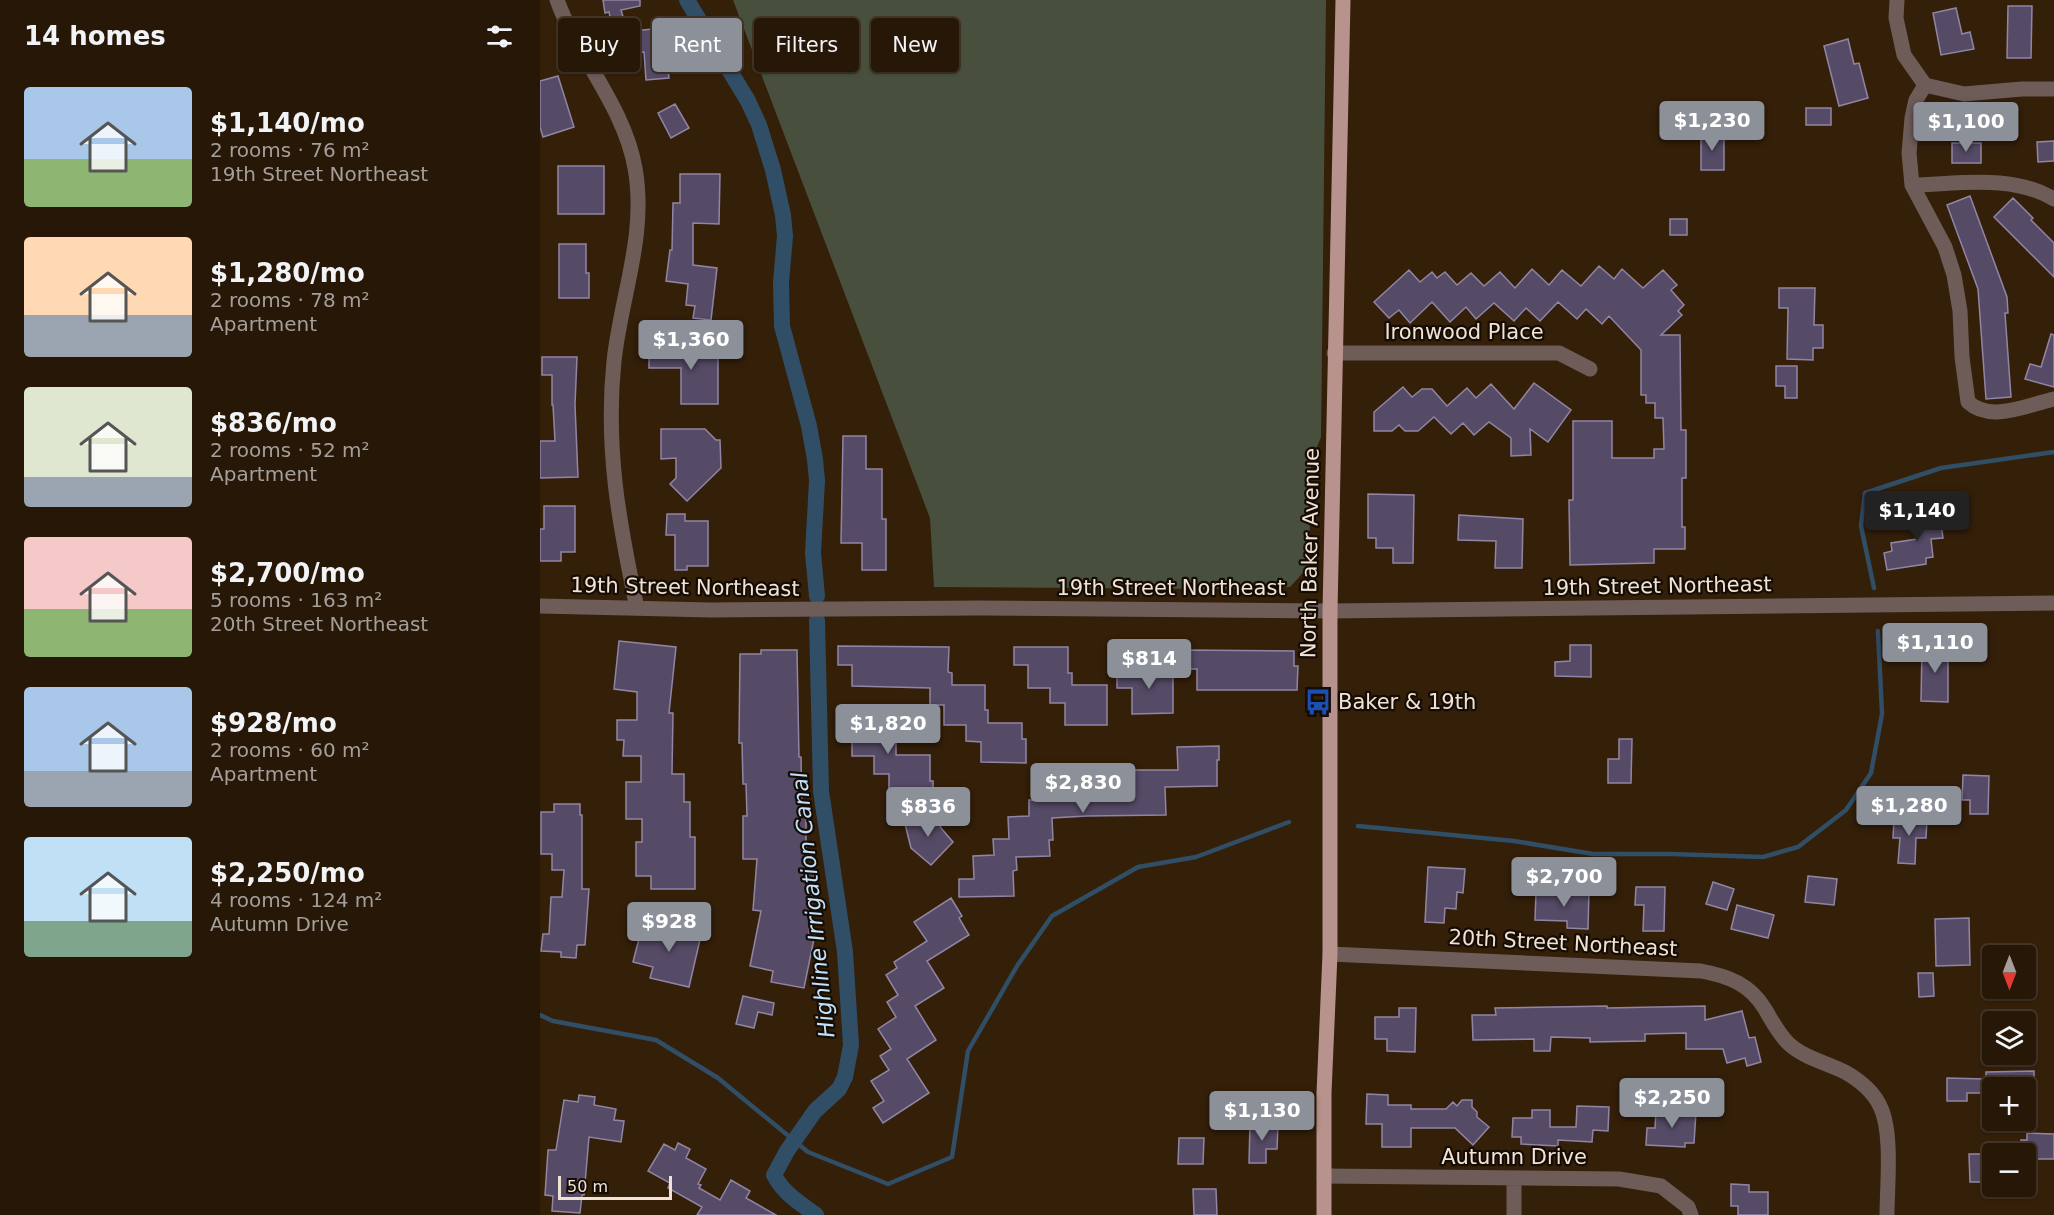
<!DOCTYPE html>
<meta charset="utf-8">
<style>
:root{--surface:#271707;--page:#332415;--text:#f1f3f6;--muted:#a49f9b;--line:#433628;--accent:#8c9099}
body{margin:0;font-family:"DejaVu Sans",sans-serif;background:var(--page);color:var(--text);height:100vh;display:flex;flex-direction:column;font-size:22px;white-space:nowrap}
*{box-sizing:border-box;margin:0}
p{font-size:20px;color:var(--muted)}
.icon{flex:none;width:33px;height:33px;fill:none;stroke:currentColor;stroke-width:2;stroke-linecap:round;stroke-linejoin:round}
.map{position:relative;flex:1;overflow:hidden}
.panel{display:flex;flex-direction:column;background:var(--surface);width:540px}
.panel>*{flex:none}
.top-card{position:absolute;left:18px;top:18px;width:570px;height:54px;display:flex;gap:12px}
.needle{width:39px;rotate:180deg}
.buttons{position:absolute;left:1442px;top:945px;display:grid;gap:12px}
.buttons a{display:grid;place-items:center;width:54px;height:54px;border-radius:6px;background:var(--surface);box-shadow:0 2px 4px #0004,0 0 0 2px var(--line);font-size:30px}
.scale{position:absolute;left:18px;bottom:15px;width:114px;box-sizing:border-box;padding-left:6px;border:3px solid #f0e2d5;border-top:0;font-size:16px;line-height:21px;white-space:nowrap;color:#f0e2d5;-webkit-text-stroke:4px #150c04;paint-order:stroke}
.price{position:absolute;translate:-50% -51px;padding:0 14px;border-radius:6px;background:var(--accent);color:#fff;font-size:20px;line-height:39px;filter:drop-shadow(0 2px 3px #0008)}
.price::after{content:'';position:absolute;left:50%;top:36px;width:18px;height:14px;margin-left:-9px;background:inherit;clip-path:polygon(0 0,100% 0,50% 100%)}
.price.on{background:#222;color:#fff}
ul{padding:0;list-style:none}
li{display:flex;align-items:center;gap:18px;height:150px;padding:0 24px}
li span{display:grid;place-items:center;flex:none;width:168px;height:120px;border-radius:6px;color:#555}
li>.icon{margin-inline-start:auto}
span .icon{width:72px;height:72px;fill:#fffc;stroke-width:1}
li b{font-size:26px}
h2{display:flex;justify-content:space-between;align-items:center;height:72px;padding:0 24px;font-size:26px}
.chip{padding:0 21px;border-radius:6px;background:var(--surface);box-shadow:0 2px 4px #0004,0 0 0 2px var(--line);font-size:21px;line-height:54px}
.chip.on{background:var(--accent);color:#fff}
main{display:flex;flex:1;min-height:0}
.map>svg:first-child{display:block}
.green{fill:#48503d}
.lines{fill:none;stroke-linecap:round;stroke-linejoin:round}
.stream{stroke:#314e67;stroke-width:4.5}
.canal{stroke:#314e67;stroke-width:16}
.building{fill:#564b67;stroke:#9185a4;stroke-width:1.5}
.minor{stroke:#6e5c59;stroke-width:15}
.major{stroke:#b8938d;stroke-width:15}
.labels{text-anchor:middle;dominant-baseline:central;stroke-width:4.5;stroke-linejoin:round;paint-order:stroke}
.street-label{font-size:21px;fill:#f0e2d5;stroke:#150c04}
.poi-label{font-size:21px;fill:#f0e2d5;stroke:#150c04;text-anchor:start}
.water-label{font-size:22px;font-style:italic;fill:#c1e1fc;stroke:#150c04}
</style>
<main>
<section class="panel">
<h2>14 homes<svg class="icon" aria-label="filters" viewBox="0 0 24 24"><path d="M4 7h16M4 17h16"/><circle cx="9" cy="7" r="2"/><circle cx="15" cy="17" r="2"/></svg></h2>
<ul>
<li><span style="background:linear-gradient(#a9c7e8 60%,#8fb573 0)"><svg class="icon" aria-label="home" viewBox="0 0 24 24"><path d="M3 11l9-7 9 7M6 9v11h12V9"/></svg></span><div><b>$1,140/mo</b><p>2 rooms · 76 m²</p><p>19th Street Northeast</p></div></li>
<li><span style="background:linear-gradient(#ffd9b3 65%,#9aa5b1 0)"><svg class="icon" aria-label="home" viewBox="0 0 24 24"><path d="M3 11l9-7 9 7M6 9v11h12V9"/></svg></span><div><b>$1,280/mo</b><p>2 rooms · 78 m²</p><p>Apartment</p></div></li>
<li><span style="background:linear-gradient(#dfe7d0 75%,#9aa5b1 0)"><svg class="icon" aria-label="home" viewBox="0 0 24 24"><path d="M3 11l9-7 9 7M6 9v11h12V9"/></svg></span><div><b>$836/mo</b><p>2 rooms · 52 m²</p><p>Apartment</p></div></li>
<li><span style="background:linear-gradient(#f6c9c9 60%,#8fb573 0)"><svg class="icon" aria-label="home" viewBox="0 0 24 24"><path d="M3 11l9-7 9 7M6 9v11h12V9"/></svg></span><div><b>$2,700/mo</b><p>5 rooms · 163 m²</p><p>20th Street Northeast</p></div></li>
<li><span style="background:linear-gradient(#a9c7e8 70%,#9aa5b1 0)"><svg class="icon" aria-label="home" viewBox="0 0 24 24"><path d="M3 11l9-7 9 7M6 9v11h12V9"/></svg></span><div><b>$928/mo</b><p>2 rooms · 60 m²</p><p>Apartment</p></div></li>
<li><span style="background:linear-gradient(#bfe0f5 70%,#7fa58c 0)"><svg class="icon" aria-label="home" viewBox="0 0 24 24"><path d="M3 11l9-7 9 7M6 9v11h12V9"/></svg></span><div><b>$2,250/mo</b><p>4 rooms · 124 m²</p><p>Autumn Drive</p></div></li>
</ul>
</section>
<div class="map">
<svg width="1514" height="1215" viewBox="0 0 1514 1215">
<rect width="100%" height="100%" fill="#341f09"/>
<!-- green -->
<path class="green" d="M193 0H786L781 437 771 462 769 566 750 587 673 589 394 587 390 518Z"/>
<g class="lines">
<!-- stream -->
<path class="stream" d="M1334 588 1321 526 1325 493 1401 468 1514 452
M818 826 974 841 1053 854H1131L1223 857 1258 847 1306 810 1331 773 1342 714 1338 631
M0 1015 13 1021 116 1040 178 1078 268 1152 348 1184 412 1157 428 1051 477 966 512 916 598 867 656 857 749 822"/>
<!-- canal -->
<path class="canal" d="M147 0 208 101 219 125 233 170 243 215 245 236 241 282 242 326 269 426 275 459 277 481 273 553 277 596
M276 1215C260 1203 243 1193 234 1175L247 1151 275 1111 299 1089 305 1077 311 1045 305 952 281 791 277 620"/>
</g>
<!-- building -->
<path class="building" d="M63 0H100V6L81 10 84 20 71 22 69 12 65 13Z
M1468 6H1492L1491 58H1467Z
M1416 8 1422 34 1430 32 1434 49 1401 55 1393 13Z
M124 28 129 78 106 80 104 52 82 54 80 32Z
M1308 39 1314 64 1319 63 1328 98 1299 106 1284 46Z
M18 76 34 127 3 137 0 127V81Z
M135 104 149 128 131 138 118 113Z
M1266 108H1291V125H1266Z
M1161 135H1184V170H1161Z
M1514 141V161L1498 162 1497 142Z
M1412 143H1441V163H1412Z
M18 166H64V214H18Z
M140 174H180L179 224 153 223V265L177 268 171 320 153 318 155 306 146 305 148 284 126 281 130 250H132L133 203H140Z
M1430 196 1467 297 1468 313H1465L1471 397 1446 399 1438 289 1407 205Z
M1473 198 1493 218 1491 220 1514 243V277L1454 217Z
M1130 219H1147V235H1130Z
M19 244H46V273H49V298H19Z
M1059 266 1074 279 1082 269 1103 288 1123 270 1137 285 1131 290 1144 305 1138 311 1142 315 1121 335H1140L1141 430H1146V478H1142V527H1145V549H1114V563L1030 565 1029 500H1033V421H1072V458H1114V449H1124L1123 418H1115V403H1106V395H1101V350L1069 316 1062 324 1046 309 1037 319 1018 302 1000 321 986 308 974 321 954 303 936 319 926 307 910 322 892 302 870 323 859 310 849 318 834 302 869 270 880 282 892 272 897 278 905 272 917 285 931 273 944 286 960 272 975 288 992 269 1009 285 1022 270 1041 286Z
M1239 288H1275L1274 325H1283V348H1273V360L1247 359 1248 308H1239Z
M1511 334 1514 335V387L1485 379 1490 364 1501 367Z
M109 346H178V404H141V368H109Z
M2 357H37L35 405 38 477 0 478V441H15L13 405H12V375H2Z
M1236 366H1257V398H1245V386H1236Z
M994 383 1031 410 1008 442 990 429 991 455 971 456V438L949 422 934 435 923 423 911 434 894 417 878 431H865L859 425 852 431H834V412L863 387 872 397 882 389H892L907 406 927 388 936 398 951 384 974 409Z
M121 429H165L176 440H180L181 468 147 501 130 484 136 478V458L121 459Z
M303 436H326V469H342V519H346V570H322V543H301Z
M828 494 874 495 873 563H853V548H836V538H828Z
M4 506H35V552H21V561H0V529H4Z
M1399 508 1403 538 1391 539 1393 557 1386 558V564L1347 570 1344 553 1352 551 1351 543 1377 539 1373 512Z
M127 514H145V521H168V566H147V570H135V535H126Z
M919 515 983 519 982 568H955L956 541 918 540Z
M79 641 136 647 129 713H133L132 774H144V802H150V837H155V889H111V876H96V842H102V819H86V782H101V756H83L84 740H77V720H97V692L74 689Z
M1030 645H1051V677L1015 676V662L1030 661Z
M1382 645 1408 646V702L1381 701Z
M298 646 409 647 408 672 412 673V685H445V710H448V723H482V739H486V763L441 762V742L426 741V725H404V705H390V688L312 686V665H298Z
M474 647H528V673H532V685H567V725H525V703H510V688H488V665H474Z
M221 650H257L259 757H261L262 815H266V874H274L269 933 275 934 264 988 231 982 233 971 210 966 221 911 213 910 217 859H203V816H207L206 784H203L202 743H199L200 654H221Z
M641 650 754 651V666H758L757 690H657V669H641Z
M577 669H633V713L592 714V688H577Z
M299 716H353V741H356V755H390V781H393V795H349V774H334V756H312V734H299Z
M1079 739H1092L1091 783H1068V759H1079Z
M679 746V760H677V786L625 787 626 815 547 816 512 818 513 840H509L510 856 476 857 477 870 473 871 474 896 419 897V879H434L433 856 454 855 453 839H469L468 817 489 816V800H505L504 774 545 773 546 797H582V770H638L637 747Z
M1423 775 1449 776 1448 814H1430V800H1422Z
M14 804H40V815H42V889H49L45 945H37L36 958 21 957V952L1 951 3 934H9L11 897H22L24 870H12V854H1V812H14Z
M395 813 401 828 413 842 391 865 371 848 365 824Z
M1354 818 1387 820 1386 838H1376L1375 864 1358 863 1360 838H1353Z
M888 867 925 869 923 893 917 892 916 909 905 908 904 923 885 922Z
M1268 876 1297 879 1294 905 1265 902Z
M1173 882 1194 889 1187 910 1166 904Z
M1096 887H1125L1124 931H1103L1104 905H1095Z
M1029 890 1049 891 1048 929 1027 928V921L995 920 996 892 1029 893Z
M411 898 422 916 419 918 429 935 387 961 404 988 375 1006 396 1040 367 1059 389 1093 343 1123 333 1108 344 1101 331 1081 349 1070 340 1056 351 1049 338 1029 356 1017 347 1002 358 995 346 975 357 968 354 962 387 941 374 922Z
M1197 905 1234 915 1228 938 1191 929Z
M1429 918 1430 965 1396 966 1395 919Z
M126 922 162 931 149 987 110 978 113 967 93 962 102 927 124 932Z
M1378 973H1393L1394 996 1379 997Z
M203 996 234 1003 232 1015 218 1012 214 1028 196 1024Z
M1067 1006V1008L1165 1006V1020L1202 1011 1209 1038 1215 1037 1221 1062 1207 1066 1205 1058 1187 1063 1183 1049H1146V1033L1105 1034V1041L1050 1042V1038L1011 1037 1010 1051H994V1039L933 1040 932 1015H956L955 1008Z
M859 1008H876L875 1052 847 1051V1039H835V1017H859Z
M1494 1071V1088H1452V1093H1427V1101H1407V1078L1446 1079V1072Z
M827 1094 848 1095V1105H871V1109H906L913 1102 917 1106 922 1100H932V1107L937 1112V1117L949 1127 933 1145 915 1128H871V1147H842V1124H826Z
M39 1095 55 1097 54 1105 76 1109 74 1120 84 1121 81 1142 49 1137 44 1195H42L40 1213 12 1211 13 1196 5 1195 8 1150H16L24 1100 38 1102Z
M1037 1106 1069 1107 1068 1131 1053 1130 1052 1142 1018 1140V1146L981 1144V1137H972L973 1118H992V1110H1010V1127H1036Z
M1116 1110 1156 1112 1154 1143H1145V1147L1106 1145 1107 1128H1115Z
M710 1124 738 1125 737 1149H726V1163H709Z
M1487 1133 1514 1134V1159H1485V1154H1481V1140H1487Z
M639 1138H664L663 1164H638Z
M138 1143 150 1149 146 1158 166 1169 158 1184 161 1185 159 1188 180 1200 191 1180 210 1191 206 1198 236 1215H157L162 1207 128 1188 130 1183 108 1171 124 1144 135 1150Z
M1429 1154H1452V1182H1430Z
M1191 1184 1209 1185V1192H1228V1215H1198V1206H1191Z
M653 1189H676L677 1215H654Z"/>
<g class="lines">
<!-- minor -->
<path class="minor" d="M17 0C38 58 84 106 95 168 107 235 81 296 74 361 65 448 79 523 97 608
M1357 0 1356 18 1364 55 1385 85 1424 94 1482 89H1514
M1385 85 1376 100 1372 118 1369 153 1372 185 1405 247 1414 275 1420 311 1422 357 1428 402C1451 423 1487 405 1514 399
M1372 185C1419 184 1472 174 1514 199
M794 353H1019L1050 369
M0 606 171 610 439 608 790 611 1514 603
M790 954 1161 971C1188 976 1210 984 1225 1009 1232 1021 1238 1033 1248 1043 1262 1057 1287 1063 1305 1072 1319 1080 1333 1091 1340 1106 1353 1132 1347 1186 1347 1215
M784 1176 1079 1179 1121 1186 1148 1207 1151 1215
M974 1215V1178"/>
<!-- major -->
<path class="major" d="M784 1215V1093L790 954V611L803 0"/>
</g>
<!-- icons -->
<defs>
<g id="bus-bare" transform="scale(2.07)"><path d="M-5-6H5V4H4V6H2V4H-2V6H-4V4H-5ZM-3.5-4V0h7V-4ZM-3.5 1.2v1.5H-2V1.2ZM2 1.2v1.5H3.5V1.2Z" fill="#1a4fb4" stroke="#150c04" stroke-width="2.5" paint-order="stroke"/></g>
</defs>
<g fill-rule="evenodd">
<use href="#bus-bare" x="778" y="702"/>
</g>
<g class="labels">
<!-- street labels -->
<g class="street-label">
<text x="924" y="332">Ironwood Place</text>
<text transform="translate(770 553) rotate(-89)">North Baker Avenue</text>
<text transform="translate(1117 586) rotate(-1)">19th Street Northeast</text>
<text transform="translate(145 587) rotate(1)">19th Street Northeast</text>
<text x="631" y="588">19th Street Northeast</text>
<text transform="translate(1023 943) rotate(3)">20th Street Northeast</text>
<text x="974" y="1157">Autumn Drive</text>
</g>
<!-- poi labels -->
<g class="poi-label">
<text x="798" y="702">Baker &amp; 19th</text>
</g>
<!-- water labels -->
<g class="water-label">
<text transform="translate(273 905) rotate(-96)">Highline Irrigation Canal</text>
</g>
</g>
</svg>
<div class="buttons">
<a><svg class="needle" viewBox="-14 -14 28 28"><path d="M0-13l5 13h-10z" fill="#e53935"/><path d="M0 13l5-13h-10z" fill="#a49f9b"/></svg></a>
<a><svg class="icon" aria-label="layers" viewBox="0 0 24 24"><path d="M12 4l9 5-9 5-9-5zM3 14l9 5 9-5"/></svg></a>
<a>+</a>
<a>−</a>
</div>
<div class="scale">50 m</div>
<b class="price" style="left:1172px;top:152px">$1,230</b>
<b class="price" style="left:1426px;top:153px">$1,100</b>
<b class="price" style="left:151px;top:371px">$1,360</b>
<b class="price on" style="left:1377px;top:542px">$1,140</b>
<b class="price" style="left:1395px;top:674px">$1,110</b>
<b class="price" style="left:609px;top:690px">$814</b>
<b class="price" style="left:348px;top:755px">$1,820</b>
<b class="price" style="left:543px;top:814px">$2,830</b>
<b class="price" style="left:1369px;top:837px">$1,280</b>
<b class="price" style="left:388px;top:838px">$836</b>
<b class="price" style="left:1024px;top:908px">$2,700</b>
<b class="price" style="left:129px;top:953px">$928</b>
<b class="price" style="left:1132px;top:1129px">$2,250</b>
<b class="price" style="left:722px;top:1142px">$1,130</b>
<div class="top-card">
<a class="chip">Buy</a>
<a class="chip on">Rent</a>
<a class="chip">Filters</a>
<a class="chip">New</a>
</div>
</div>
</main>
